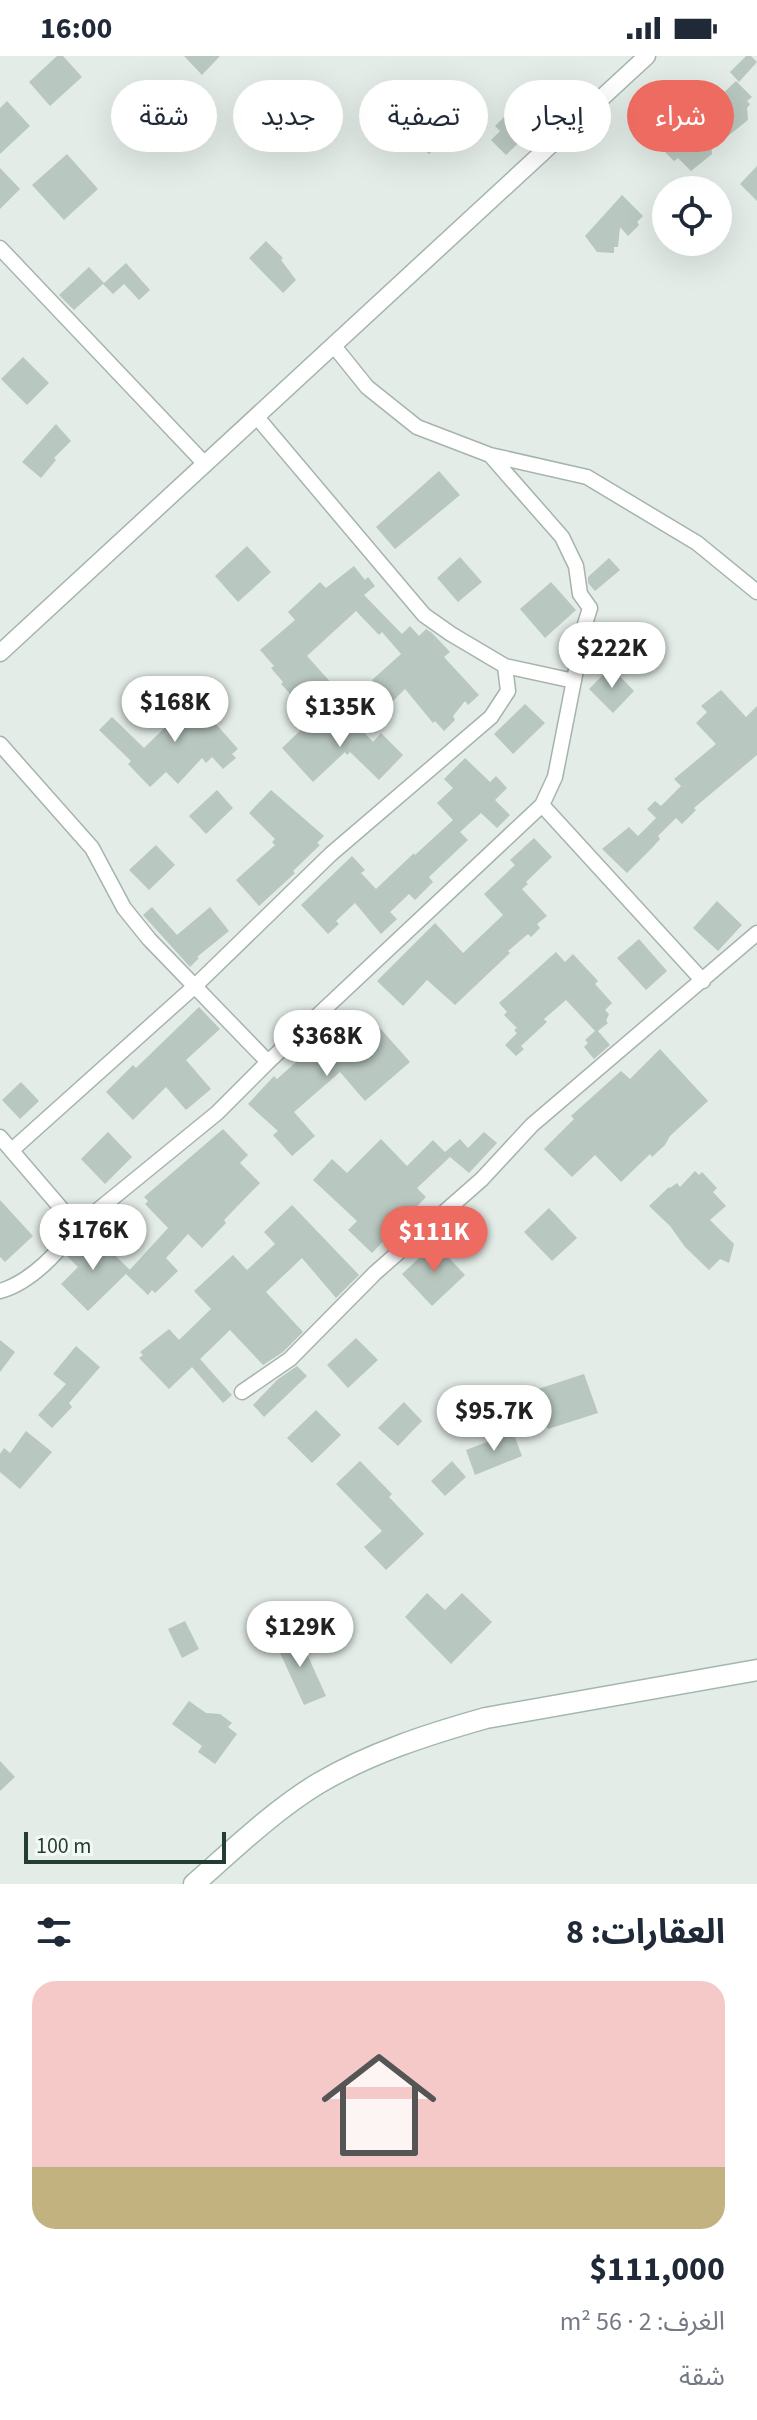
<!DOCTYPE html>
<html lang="ar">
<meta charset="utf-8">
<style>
:root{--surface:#fff;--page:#f2f2f3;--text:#1f2937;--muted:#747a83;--line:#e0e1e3;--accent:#ed6b60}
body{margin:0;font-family:"Source Sans 3","Noto Sans Arabic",sans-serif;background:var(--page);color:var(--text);direction:rtl;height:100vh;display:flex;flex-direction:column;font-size:30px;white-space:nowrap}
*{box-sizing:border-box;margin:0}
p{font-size:26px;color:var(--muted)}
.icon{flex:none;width:44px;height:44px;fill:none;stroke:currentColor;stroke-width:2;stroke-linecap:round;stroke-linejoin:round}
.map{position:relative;height:1828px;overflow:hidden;direction:ltr}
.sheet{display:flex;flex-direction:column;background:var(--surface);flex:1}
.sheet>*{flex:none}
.hud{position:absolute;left:24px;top:24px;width:710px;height:72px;direction:rtl;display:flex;gap:16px}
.tools{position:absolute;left:652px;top:120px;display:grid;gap:16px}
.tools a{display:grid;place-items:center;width:80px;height:80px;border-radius:50%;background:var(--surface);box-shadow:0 8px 32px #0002;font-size:40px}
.scale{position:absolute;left:24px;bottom:20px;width:202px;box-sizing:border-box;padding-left:8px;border:4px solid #233d32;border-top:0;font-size:22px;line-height:28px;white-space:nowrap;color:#233d32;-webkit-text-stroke:6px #f3f9f5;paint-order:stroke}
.price{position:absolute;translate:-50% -68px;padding:0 18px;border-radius:28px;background:#fff;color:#222;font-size:26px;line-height:52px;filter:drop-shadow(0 2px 4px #0008)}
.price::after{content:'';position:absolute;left:50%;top:48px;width:24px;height:18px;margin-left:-12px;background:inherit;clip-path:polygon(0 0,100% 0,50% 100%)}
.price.current{background:var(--accent);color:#fff}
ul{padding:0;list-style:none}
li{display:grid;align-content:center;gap:16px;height:424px;padding:0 32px}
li+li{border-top:2px solid var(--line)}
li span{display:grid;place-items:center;height:248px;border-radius:24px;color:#555}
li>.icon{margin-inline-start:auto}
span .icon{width:144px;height:144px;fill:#fffc;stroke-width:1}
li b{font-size:34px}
h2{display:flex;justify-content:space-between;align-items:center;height:96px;padding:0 32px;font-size:34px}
.tag{padding:0 28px;border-radius:36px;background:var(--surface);box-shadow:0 8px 32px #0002;font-size:28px;line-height:72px}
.tag.current{background:var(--accent);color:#fff}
.status{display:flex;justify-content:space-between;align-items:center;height:56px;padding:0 40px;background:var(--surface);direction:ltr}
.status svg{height:22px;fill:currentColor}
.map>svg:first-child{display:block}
.building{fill:#b8c7bf}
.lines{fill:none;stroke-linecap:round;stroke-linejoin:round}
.minor-casing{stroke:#a6b4ad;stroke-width:17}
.tertiary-casing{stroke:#a6b4ad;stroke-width:19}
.secondary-casing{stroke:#a2b8ac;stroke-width:23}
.minor{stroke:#fff;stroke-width:14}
.tertiary{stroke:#fff;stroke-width:16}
.secondary{stroke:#fff;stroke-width:20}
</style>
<div class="status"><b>16:00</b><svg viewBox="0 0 49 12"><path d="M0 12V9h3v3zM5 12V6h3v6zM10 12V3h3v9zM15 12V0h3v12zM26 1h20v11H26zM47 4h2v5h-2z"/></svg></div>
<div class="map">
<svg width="757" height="1828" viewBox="0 0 757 1828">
<rect width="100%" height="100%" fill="#e3ece7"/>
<!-- building -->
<path class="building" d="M57 0H63L82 21 50 50 29 26Z
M184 0H220L202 19Z
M746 0H751L757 6 739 26 730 16Z
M736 25 752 41 747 45 750 48 747 52 748 64 728 80 723 75 711 86 712 98 691 115 678 102 674 105 663 94 690 68 688 66 695 58 698 61Z
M7 45 30 70 0 98V52Z
M436 47 454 66 450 70 454 75 437 94 435 92 429 98 412 84 409 86 397 74 416 56 421 62Z
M523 52 533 62 532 74 506 99 491 84 500 75 495 70 510 55 514 60Z
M67 98 98 133 64 164 32 129Z
M757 110V145L740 128Z
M0 112 20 133 0 153Z
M622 139 643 160 637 166 639 169 628 180 620 171 618 191H614V197L597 196 585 180Z
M266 185 283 202 281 204 296 224 283 237 249 202Z
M126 207 150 234 139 244 124 228 113 238 103 228Z
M89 211 104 227 74 254 59 239Z
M23 301 49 327 27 349 1 323Z
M56 368 71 385 54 402 56 404 41 422 22 406Z
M439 415 460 439 395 493 376 471Z
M247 490 271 516 238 546 215 520Z
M460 501 482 526 458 546 437 522Z
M609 502 620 514 595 535 588 527V521Z
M354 510 365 524 368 521 375 530 364 539 402 578 410 570 419 580 426 573 432 577 450 596 444 601 479 639 468 649 465 645 453 660 455 664 444 675 435 665 433 667 405 633 392 646 372 624 401 598 382 576 379 579 356 555 307 600 333 629 305 654 281 628 283 626 271 612 274 610 260 594 295 564 288 556 320 526 326 532Z
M551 526 576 554 545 582 520 553Z
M611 611 634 635 613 657 589 633Z
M196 628 209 643 201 651 238 693 232 698 236 702 223 713 212 701 206 707 202 702 178 728 166 716 150 731 128 708 131 705 99 674 112 661 144 692 192 645 186 637Z
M721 634 746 661 757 650V699L694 752 696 754 682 768 676 762 658 780 660 783 651 793 627 817 602 793 629 771 638 780 656 762 647 753 655 745 661 750 681 730 674 723 716 688 696 667 707 656 701 650Z
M525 648 545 667 513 698 494 678Z
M348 659 373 686 381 677 403 699 379 724 350 696 347 699 345 696 313 726 282 692 307 668 316 677 333 662 339 668Z
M465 702 490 726 496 720 507 732 495 744 510 759 497 772 481 757 460 776 468 784 429 821 433 826 415 844 409 838 390 856 397 863 381 878 355 847 336 865 339 868 328 878 301 849 352 800 365 814 361 817 376 833 414 797 415 799 453 764 437 747 453 732 444 723Z
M217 734 233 752 206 778 189 760Z
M271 734 324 780 317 787 320 789 293 815 295 817 259 850 236 824 275 789 272 786 275 783 249 757Z
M534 782 552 801 526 826 528 828 522 833 547 860 537 868 540 872 531 881 528 878 508 895 510 897 455 949 427 924 403 950 377 925 435 867 463 897 503 859 484 838 515 809 510 804Z
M156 789 175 809 149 834 129 814Z
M717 845 742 869 718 895 693 872Z
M152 851 177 879 210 851 229 875 197 901 199 902 190 911 143 859Z
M639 883 667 915 646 934 617 902Z
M556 896 565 906 573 898 598 925 595 928 612 947 605 954 609 958 606 965 608 967 598 975 610 989 594 1003 584 991 588 987 585 984 595 975 566 944 544 963 547 966 521 990 524 993 516 1000 505 989 517 977 514 974 517 972 504 959 507 956 499 947Z
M199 951 220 973 186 1004 211 1033 186 1054 166 1031 133 1064 106 1036 133 1009 136 1012Z
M347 961 367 983 379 971 410 1006 365 1045 340 1016 294 1056 315 1080 292 1100 273 1079 278 1075 248 1048 274 1020 277 1023Z
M660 993 708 1045 670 1080 665 1089 652 1101 650 1098 621 1126 595 1099 572 1121 544 1093 574 1063 571 1060 621 1015 630 1023Z
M21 1026 39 1045 20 1063 2 1044Z
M223 1073 248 1099 240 1107 260 1127 224 1164 226 1167 202 1192 188 1178 166 1202 178 1215 155 1237 152 1234 148 1239 126 1218 168 1172 145 1148 148 1145 144 1141Z
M108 1076 132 1101 105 1128 81 1103Z
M484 1076 497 1087 469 1117 450 1101 417 1132 426 1141 372 1197 348 1174 357 1165 313 1124 332 1103 347 1117 381 1083 407 1110 433 1084 445 1096 460 1083 468 1092Z
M695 1115 699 1119 702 1116 717 1132 713 1136 726 1150 710 1164 734 1188 729 1207 720 1203 709 1214 685 1191 670 1170 649 1150 669 1131 670 1132 677 1127 680 1131Z
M0 1144 33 1180 5 1206 0 1201Z
M292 1149 359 1219 336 1242 302 1202 266 1236 303 1276 283 1296 263 1309 230 1274 200 1303 232 1339 223 1347 192 1311 169 1333 139 1302 143 1299 140 1296 169 1273 179 1284 211 1253 194 1235 233 1199 247 1214 275 1188 264 1176Z
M549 1152 577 1182 552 1205 524 1176Z
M88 1180 92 1185 96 1181 130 1214 88 1255 61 1228 78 1211 67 1200Z
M435 1187 465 1219 432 1250 402 1218Z
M356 1282 378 1304 348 1332 327 1309Z
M0 1284 15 1296 0 1316Z
M76 1290 100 1311 69 1347 72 1351 52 1372 38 1359 66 1328 53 1318Z
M297 1310 307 1320 264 1361 253 1349 277 1324Z
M584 1318 598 1357 548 1373 535 1334Z
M404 1346 422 1365 398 1390 378 1372Z
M316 1354 341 1379 312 1407 287 1382Z
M26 1375 52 1396 20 1433 0 1416V1398L4 1392 10 1397Z
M513 1376 522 1400 475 1419 466 1394Z
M360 1405 392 1438 389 1441 424 1478 386 1514 364 1491 382 1475 336 1428Z
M452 1405 466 1421 445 1440 431 1425Z
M427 1537 445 1554 462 1537 492 1566 451 1608 405 1561Z
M185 1565 199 1593 182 1602 168 1573Z
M297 1576 326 1640 304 1649 275 1586Z
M189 1645 206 1657 220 1658 232 1667 228 1671 237 1678 215 1708 198 1696 202 1690 172 1668Z
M0 1705 15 1721 0 1735Z"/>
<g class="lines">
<!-- minor casing -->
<g class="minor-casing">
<path id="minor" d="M0 192 205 408
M334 290 367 331 417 371 490 399 587 421 697 487 757 536
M505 610 574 625
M0 688 92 792 124 852 149 883 268 1006
M542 749 703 925
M0 1081 72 1165C69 1193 26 1228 0 1235
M12 1094 195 930 331 798 491 661 508 635 505 610 451 578 424 559 256 360
M71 1176 217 1057 268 1006 542 749 555 721 585 568 590 552 580 538 576 510 562 481 490 399
M242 1336 290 1303 375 1217 482 1123 532 1069 757 877"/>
</g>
<!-- tertiary casing -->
<g class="tertiary-casing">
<path id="tertiary" d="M0 597 647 0"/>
</g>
<!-- secondary casing -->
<g class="secondary-casing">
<path id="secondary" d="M194 1828C234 1793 273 1755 319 1727 370 1697 429 1678 486 1662L757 1614"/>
</g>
<!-- minor -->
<use href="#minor" class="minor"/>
<!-- tertiary -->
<use href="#tertiary" class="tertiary"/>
<!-- secondary -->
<use href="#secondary" class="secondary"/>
</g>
</svg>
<div class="tools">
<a><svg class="icon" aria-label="locate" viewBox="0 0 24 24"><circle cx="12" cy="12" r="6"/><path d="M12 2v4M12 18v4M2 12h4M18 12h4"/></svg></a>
</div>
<div class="scale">100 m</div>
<b class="price" style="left:612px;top:634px">$222K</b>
<b class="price" style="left:175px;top:688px">$168K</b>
<b class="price" style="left:340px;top:693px">$135K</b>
<b class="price" style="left:327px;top:1022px">$368K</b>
<b class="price" style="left:93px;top:1216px">$176K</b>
<b class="price current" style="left:434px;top:1218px">$111K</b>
<b class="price" style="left:494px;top:1397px">$95.7K</b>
<b class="price" style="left:300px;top:1613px">$129K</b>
<div class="hud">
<a class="tag current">شراء</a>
<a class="tag">إيجار</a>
<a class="tag">تصفية</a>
<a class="tag">جديد</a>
<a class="tag">شقة</a>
</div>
</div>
<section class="sheet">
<h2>العقارات: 8<svg class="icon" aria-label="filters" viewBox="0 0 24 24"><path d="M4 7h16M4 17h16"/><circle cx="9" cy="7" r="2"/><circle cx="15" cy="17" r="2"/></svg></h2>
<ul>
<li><span style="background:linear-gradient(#f6c9c9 75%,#c2b280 0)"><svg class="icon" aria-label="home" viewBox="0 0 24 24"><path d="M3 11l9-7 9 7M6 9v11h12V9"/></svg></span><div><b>$111,000</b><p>الغرف: 2 · 56 m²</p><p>شقة</p></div></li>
</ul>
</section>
